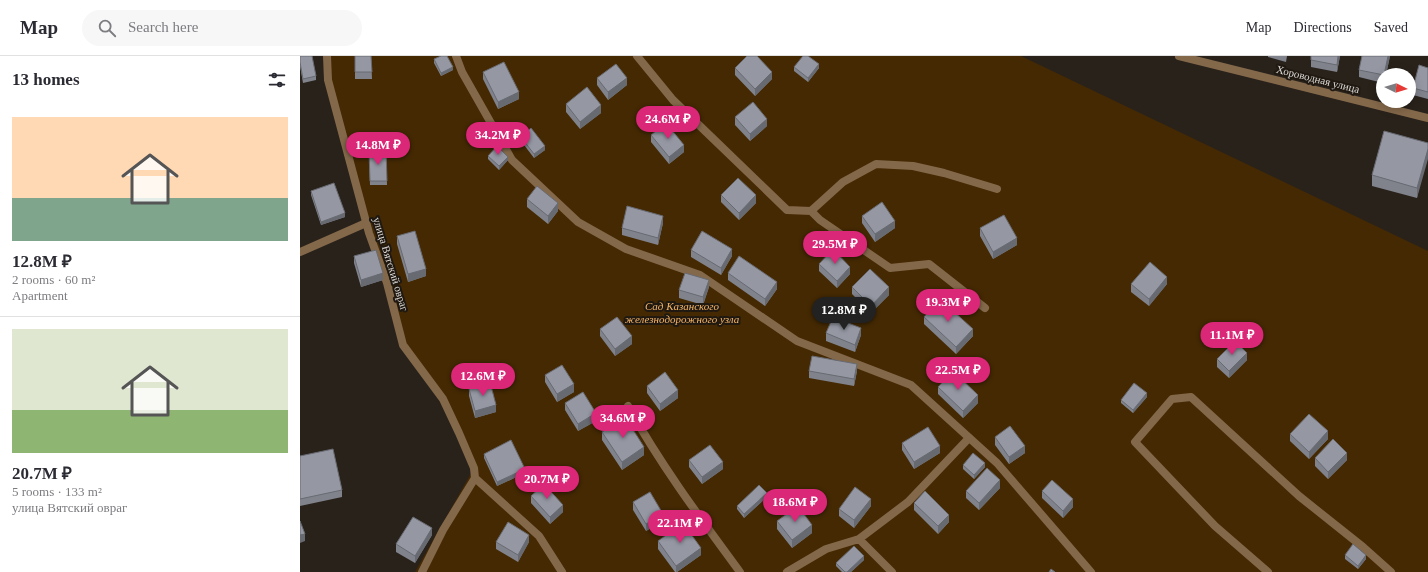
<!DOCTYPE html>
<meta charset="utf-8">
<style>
:root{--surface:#fff;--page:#f7f7f7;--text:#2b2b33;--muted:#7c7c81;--line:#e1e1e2;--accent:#db2777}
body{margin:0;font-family:"Times New Roman",serif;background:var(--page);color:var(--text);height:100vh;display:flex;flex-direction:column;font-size:15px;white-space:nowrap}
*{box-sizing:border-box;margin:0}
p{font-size:13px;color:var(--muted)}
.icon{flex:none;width:22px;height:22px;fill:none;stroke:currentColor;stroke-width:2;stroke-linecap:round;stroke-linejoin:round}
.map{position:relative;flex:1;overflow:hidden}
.side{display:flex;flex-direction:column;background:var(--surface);width:300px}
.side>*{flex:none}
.needle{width:26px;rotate:95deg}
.controls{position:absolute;left:1076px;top:12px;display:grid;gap:8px}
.controls a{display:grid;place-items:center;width:40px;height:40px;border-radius:50%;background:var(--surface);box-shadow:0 2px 10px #0003;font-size:20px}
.price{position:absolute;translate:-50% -34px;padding:0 9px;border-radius:14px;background:var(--accent);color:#fff;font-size:13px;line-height:26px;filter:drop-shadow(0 1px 2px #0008)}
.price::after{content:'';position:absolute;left:50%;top:24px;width:12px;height:9px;margin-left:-6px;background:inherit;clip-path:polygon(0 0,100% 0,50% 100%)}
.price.active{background:#222;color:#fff}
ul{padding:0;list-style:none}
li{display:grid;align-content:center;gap:8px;height:212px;padding:0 12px}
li+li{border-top:1px solid var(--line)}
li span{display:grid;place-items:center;height:124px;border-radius:0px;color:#555}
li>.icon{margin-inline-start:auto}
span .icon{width:72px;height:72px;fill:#fffc;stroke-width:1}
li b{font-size:17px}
h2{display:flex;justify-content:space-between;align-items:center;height:48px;padding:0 12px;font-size:17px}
header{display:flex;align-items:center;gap:24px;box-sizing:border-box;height:56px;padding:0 20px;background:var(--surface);border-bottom:1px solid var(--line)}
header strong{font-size:19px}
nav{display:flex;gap:22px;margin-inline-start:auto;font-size:14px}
.search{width:280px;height:36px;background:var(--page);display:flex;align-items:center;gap:10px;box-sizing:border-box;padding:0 14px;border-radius:22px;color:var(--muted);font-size:15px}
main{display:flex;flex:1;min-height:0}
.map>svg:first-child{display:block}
.green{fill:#442903}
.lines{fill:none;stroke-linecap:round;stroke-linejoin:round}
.lane{stroke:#84684a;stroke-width:8}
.street{stroke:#84684a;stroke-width:8}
.wall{fill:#80838c}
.shaded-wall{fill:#686a72}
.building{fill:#9598a3;stroke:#686a72}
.labels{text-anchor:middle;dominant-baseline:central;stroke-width:4;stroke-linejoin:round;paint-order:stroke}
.street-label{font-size:11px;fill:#ddd9d4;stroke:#1f1912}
.park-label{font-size:11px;font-style:italic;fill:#f8b567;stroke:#1f1912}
</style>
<header>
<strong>Map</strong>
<div class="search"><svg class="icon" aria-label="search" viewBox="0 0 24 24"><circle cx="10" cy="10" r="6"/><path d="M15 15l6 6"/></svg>Search here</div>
<nav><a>Map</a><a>Directions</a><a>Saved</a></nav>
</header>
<main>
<section class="side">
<h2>13 homes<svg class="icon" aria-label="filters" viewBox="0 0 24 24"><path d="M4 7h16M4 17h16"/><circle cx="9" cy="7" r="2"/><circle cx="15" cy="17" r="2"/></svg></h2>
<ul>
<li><span style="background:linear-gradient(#ffd9b3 65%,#7fa58c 0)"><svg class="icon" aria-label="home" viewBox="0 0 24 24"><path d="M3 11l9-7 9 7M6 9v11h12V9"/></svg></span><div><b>12.8M ₽</b><p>2 rooms · 60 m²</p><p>Apartment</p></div></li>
<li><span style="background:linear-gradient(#dfe7d0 65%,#8fb573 0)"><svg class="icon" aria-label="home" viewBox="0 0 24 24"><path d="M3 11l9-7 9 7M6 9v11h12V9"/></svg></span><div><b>20.7M ₽</b><p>5 rooms · 133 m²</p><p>улица Вятский овраг</p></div></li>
</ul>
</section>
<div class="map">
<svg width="1128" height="516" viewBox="0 0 1128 516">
<rect width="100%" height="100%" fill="#29221b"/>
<!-- green -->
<path class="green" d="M27 0H721L1128 195V516H115L174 412 143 343 103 289 28 24Z"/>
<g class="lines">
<!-- lane -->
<path class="lane" d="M337 0 373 44 487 154 511 155 520 164 590 212 629 208 685 252
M511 155 543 126 576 108 613 110 644 117 697 133
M0 196 66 167
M328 350C360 408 401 463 440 516
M559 483 592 516
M487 516 526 493 559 483 608 446 669 382
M968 516 915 470 835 386 872 343 891 341 999 440 1063 491 1091 516"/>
<!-- street -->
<path class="street" d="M27 0 28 24 69 177 87 227 103 289 143 343 159 377 174 412 175 422 239 480 262 516
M156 0 162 16 212 104 278 166 326 193 400 219 497 285 611 329 697 407 791 516
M879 0 1128 62
M122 516 143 474 175 422"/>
</g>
<!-- wall -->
<path class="wall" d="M0 0 16 20V24L3 27 0 10Z
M55 0H71L72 23H55Z
M968 0H987L986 6 968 1Z
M1040 0 1037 16 1011 11V4Z
M1062 0H1090L1086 19H1083V27L1059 21V14Z
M134 3 153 14 141 20 134 7Z
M494 11 519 12 508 26 494 15Z
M435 12 472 23 455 40 435 19Z
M1128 12V43L1113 39V32Z
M183 16 219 43 198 53 183 23Z
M297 22 327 29 308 44 297 29Z
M266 48 301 57 280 73 266 56Z
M435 61 467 70 450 85 435 69Z
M351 79 384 96 369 108 351 86Z
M221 81 245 94 234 102 221 85Z
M1128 87 1117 142 1072 130V119Z
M86 94 87 129H70L69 95Z
M188 100 208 104 199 114 188 103Z
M11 135 45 161 21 169 11 139Z
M421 139 456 147 439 164 421 146Z
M227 143 258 155 248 168 227 151Z
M562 160 595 172 575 186 562 167Z
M363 167 358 189 322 179V172Z
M680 172 717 189 693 203 680 180Z
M97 180 126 220 108 226 97 188Z
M391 194 432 200 421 219 391 201Z
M54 200 83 224 61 231 54 207Z
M519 208 550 218 537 232 519 215Z
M428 217 477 233 465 250 428 224Z
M831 228H867L849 250 831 236Z
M409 231 403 249 379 242V234Z
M552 231 589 239 571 257 552 238Z
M624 261 673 280 656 298 624 268Z
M300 273 332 288 315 300 300 280Z
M526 277 561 279 555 296 526 285Z
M917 303 947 304 929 322 917 311Z
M509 315H557L554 330 509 322Z
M245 319 274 336 257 346 245 326Z
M347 330 378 342 360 355 347 337Z
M638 331 678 347 663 362 638 338Z
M169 333 196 356 175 362 169 340Z
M847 341 833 357 821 347V344Z
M265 347 296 365 278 375 265 354Z
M302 376 344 399 322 414 302 384Z
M990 378 1028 383 1009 403 990 385Z
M695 381 725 397 709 408 695 389Z
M602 387 640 397 614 413 602 394Z
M184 398 225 417 197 430 184 402Z
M0 400 42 434V441L0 450Z
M1015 402 1047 404 1028 423 1015 410Z
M389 404 423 413 402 428 389 411Z
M663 409 685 411 674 423 663 413Z
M700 432 679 454 666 442V435Z
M742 435 773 451 763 462 742 442Z
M231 440 263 456 250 468 231 447Z
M467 441 444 462 437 453V450Z
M333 446 363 465 346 475 333 454Z
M614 447 649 466 638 478 614 454Z
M571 450 554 472 539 460V453Z
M477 465 512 477 492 492 477 473Z
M132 479 115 507 96 496V488Z
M358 485 401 499 377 516H375L358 493Z
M196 486H229L218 506 196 493Z
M1045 499 1066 503 1058 513 1045 503Z
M564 504 551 516H542L536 510V507Z"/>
<!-- shaded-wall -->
<path class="shaded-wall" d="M1038 0H1040L1037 16V9Z
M1088 0H1090L1086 19H1084Z
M519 8V12L508 26V22Z
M153 11V14L141 20V17Z
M472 16V23L455 40V33Z
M327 22V29L308 44V36Z
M219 36V43L198 53V46Z
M301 49V57L280 73V66Z
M467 63V70L450 85V78Z
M384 89V96L369 108V101Z
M245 90V94L234 102V98Z
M1128 93V103L1117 142V132Z
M208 101V104L199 114V110Z
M456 139V147L439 164V157Z
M258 147V155L248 168V160Z
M45 157V161L21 169V166Z
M363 160V167L358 189V182Z
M595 165V172L575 186V178Z
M717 182V189L693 203V196Z
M432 193V200L421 219V212Z
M550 211V218L537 232V225Z
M126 213V220L108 226V218Z
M83 217V224L61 231V224Z
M867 221V228L849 250V243Z
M409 224V231L403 249V241Z
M477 226V233L465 250V243Z
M589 231V239L571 257V250Z
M561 272V279L555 296V289Z
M673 273V280L656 298V291Z
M332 280V288L315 300V293Z
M947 297V304L929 322V315Z
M557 308V315L554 330V323Z
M274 328V336L257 346V338Z
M378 334V342L360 355V348Z
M847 337V341L833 357V354Z
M678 339V347L663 362V355Z
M196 349V356L175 362V355Z
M296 357V365L278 375V368Z
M1028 375V383L1009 403V396Z
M640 390V397L614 413V406Z
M725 390V397L709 408V401Z
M344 391V399L322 414V406Z
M1047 397V404L1028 423V416Z
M423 406V413L402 428V421Z
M685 407V411L674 423V419Z
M225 413V417L197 430V426Z
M700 424V432L679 454V447Z
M467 437V441L444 462V458Z
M571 443V450L554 472V464Z
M773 443V451L763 462V455Z
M263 449V456L250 468V461Z
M363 458V465L346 475V468Z
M649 459V466L638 478V470Z
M512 469V477L492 492V484Z
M132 472V479L115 507V500Z
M5 478V485L0 487V479Z
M229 479V486L218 506V499Z
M401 492V499L377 516H376V510Z
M1066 499V503L1058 513V510Z
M564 500V504L551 516H547Z"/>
<!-- building -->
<path class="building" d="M0 0H12L16 20 3 23 0 6Z
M55 0H71L72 16H55Z
M141 0H147L153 11 141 17 134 3Z
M447 0H457L472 16 455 33 435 12Z
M503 0H508L519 8 508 22 494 11Z
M1011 0H1038L1037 9 1011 4Z
M1062 0H1088L1084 19 1059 14Z
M204 6 219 36 198 46 183 16Z
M316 8 327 22 308 36 297 22Z
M1119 9 1128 12V36L1113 32Z
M287 31 301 49 280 66 266 48Z
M453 46 467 63 450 78 435 61Z
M366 67 384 89 369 101 351 79Z
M231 72 245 90 234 98 221 81Z
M1084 75 1128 87V93L1117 132 1072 119Z
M197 90 208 101 199 110 188 100Z
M86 94 87 125H70L69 95Z
M438 122 456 139 439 157 421 139Z
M34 127 45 157 21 166 11 135Z
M237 130 258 147 248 160 227 143Z
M582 146 595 165 575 178 562 160Z
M327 150 363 160 358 182 322 172Z
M704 159 717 182 693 196 680 172Z
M115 175 126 213 108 218 97 180Z
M402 175 432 193 421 212 391 194Z
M533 193 550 211 537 225 519 208Z
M76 194 83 217 61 224 54 200Z
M439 200 477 226 465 243 428 217Z
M850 206 867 221 849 243 831 228Z
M570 213 589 231 571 250 552 231Z
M385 217 409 224 403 241 379 234Z
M640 243 673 273 656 291 624 261Z
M317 261 332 280 315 293 300 273Z
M533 261 561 272 555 289 526 277Z
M935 285 947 297 929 315 917 303Z
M512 300 557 308 554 323 509 315Z
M262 309 274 328 257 338 245 319Z
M653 315 678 339 663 355 638 331Z
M365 316 378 334 360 348 347 330Z
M190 326 196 349 175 355 169 333Z
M834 327 847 337 833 354 821 344Z
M283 336 296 357 278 368 265 347Z
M1009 358 1028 375 1009 396 990 378Z
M325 361 344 391 322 406 302 376Z
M710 370 725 390 709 401 695 381Z
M628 371 640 390 614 406 602 387Z
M1033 383 1047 397 1028 416 1015 402Z
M211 384 225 413 197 426 184 398Z
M410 389 423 406 402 421 389 404Z
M33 393 42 434 0 443V400Z
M673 397 685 407 674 419 663 409Z
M687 412 700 424 679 447 666 435Z
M752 424 773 443 763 455 742 435Z
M244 428 263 449 250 461 231 440Z
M459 429 467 437 444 458 437 450Z
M555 431 571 443 554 464 539 453Z
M625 435 649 459 638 470 614 447Z
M350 436 363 458 346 468 333 446Z
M498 450 512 469 492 484 477 465Z
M113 461 132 472 115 500 96 488Z
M0 465 5 478 0 479Z
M208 466 229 479 218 499 196 486Z
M383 467 401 492 376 510 358 485Z
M1053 488 1066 499 1058 510 1045 499Z
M554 490 564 500 547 516H545L536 507Z
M751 513 755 516H749Z"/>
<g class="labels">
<!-- street labels -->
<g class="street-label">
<text transform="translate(1018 23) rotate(14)">Хороводная улица</text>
<text transform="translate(91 208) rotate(73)">улица Вятский овраг</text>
</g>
<!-- park labels -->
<g class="park-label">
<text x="382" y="250">Сад Казанского<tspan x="382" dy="13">железнодорожного узла</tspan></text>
</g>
</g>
</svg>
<div class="controls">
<a><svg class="needle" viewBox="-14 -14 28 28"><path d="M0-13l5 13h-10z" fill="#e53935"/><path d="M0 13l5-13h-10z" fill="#7c7c81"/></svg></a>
</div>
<b class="price" style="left:368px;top:84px">24.6M ₽</b>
<b class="price" style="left:198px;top:100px">34.2M ₽</b>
<b class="price" style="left:78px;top:110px">14.8M ₽</b>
<b class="price" style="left:535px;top:209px">29.5M ₽</b>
<b class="price" style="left:648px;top:267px">19.3M ₽</b>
<b class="price active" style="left:544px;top:275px">12.8M ₽</b>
<b class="price" style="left:932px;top:300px">11.1M ₽</b>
<b class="price" style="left:658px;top:335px">22.5M ₽</b>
<b class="price" style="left:183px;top:341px">12.6M ₽</b>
<b class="price" style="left:323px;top:383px">34.6M ₽</b>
<b class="price" style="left:247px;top:444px">20.7M ₽</b>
<b class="price" style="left:495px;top:467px">18.6M ₽</b>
<b class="price" style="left:380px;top:488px">22.1M ₽</b>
</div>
</main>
